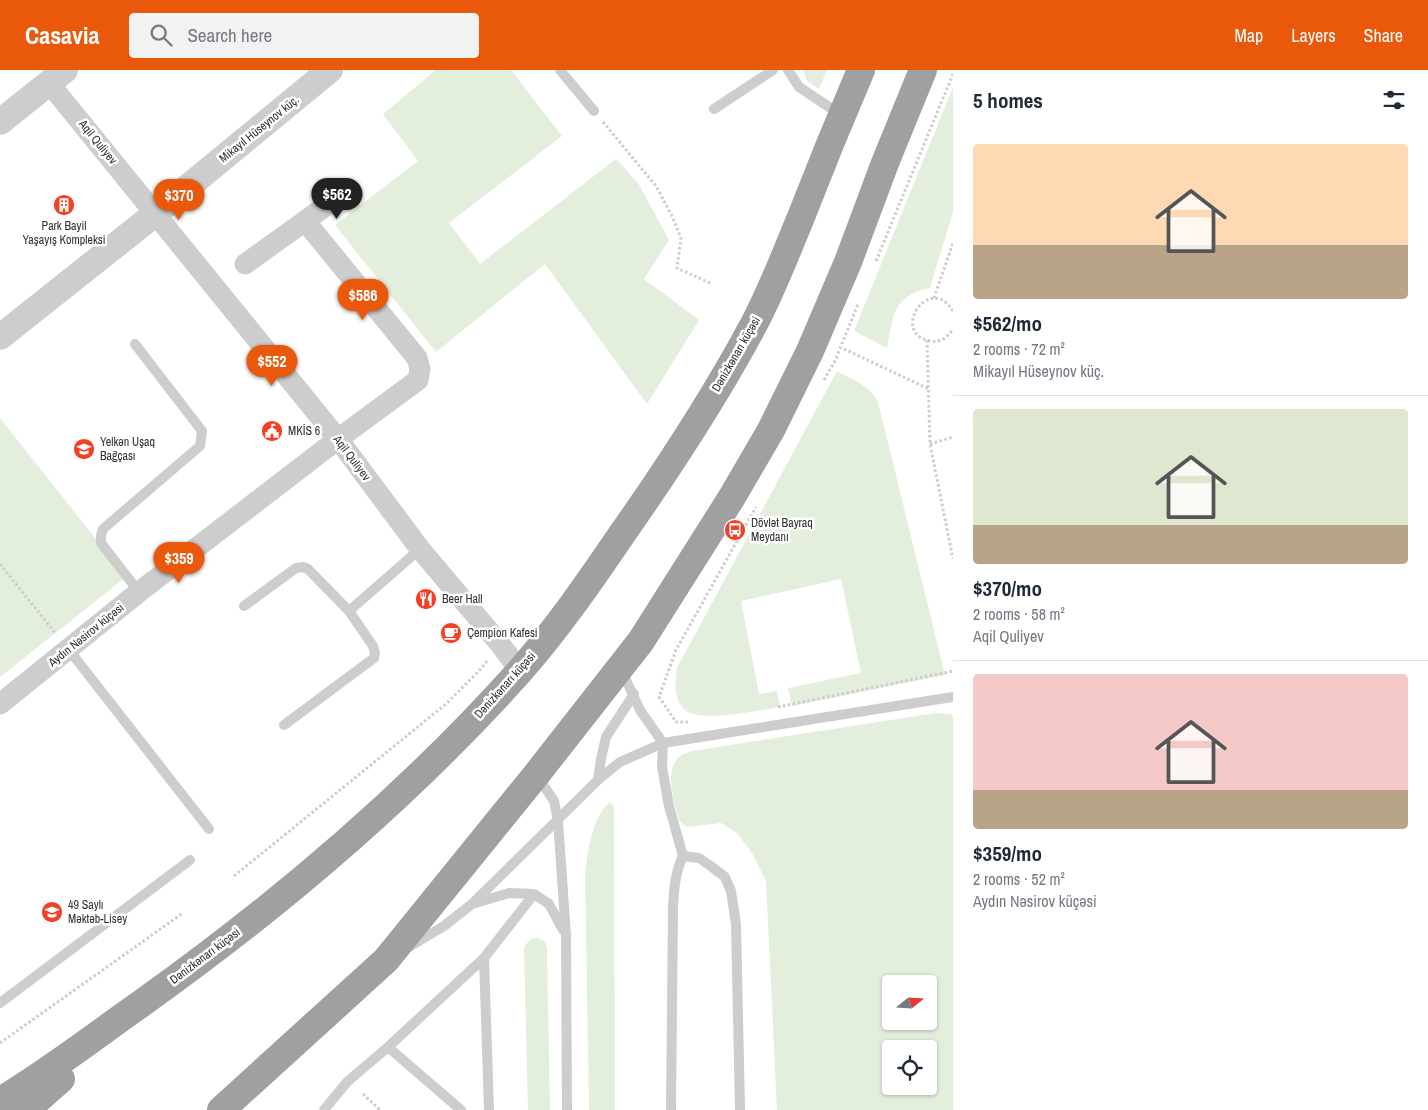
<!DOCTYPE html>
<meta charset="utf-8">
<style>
:root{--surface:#fff;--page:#f2f2f3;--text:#1f2937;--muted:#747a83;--line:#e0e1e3;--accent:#ea580c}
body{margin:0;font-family:"Archivo Narrow",sans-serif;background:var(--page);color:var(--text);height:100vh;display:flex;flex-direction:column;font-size:19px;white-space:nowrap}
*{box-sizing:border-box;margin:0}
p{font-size:16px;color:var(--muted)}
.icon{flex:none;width:28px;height:28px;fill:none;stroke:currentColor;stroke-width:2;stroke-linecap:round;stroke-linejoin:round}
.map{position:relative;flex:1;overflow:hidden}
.side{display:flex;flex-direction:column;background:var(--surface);width:475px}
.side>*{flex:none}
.needle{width:32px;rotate:72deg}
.controls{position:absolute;left:882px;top:905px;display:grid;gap:10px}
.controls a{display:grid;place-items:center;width:55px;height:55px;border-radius:5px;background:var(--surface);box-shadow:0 1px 4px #0004;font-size:25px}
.price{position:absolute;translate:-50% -42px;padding:0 11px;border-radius:18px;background:var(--accent);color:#fff;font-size:16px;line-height:32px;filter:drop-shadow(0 1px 2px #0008)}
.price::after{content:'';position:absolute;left:50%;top:30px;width:15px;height:11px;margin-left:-8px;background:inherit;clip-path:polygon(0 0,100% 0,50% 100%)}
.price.current{background:#222;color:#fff}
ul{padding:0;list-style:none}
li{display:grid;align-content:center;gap:10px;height:265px;padding:0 20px}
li+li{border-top:1px solid var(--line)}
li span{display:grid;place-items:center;height:155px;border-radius:5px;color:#555}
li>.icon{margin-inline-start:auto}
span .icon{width:90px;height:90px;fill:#fffc;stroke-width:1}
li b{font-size:21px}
h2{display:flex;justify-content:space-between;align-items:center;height:60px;padding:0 20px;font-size:21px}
header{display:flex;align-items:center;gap:30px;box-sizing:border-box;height:70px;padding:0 25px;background:var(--accent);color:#fff}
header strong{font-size:24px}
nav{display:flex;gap:28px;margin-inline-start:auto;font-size:18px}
.search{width:350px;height:45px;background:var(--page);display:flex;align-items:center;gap:12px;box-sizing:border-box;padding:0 18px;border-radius:5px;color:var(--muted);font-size:19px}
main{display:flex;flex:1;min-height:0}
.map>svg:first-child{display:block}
.green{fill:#e3eedd;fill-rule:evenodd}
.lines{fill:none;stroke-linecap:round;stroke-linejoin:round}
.path{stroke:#cdcdcd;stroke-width:3;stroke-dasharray:2.5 2.5;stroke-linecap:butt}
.service{stroke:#cdcdcd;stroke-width:10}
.minor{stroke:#cdcdcd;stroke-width:21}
.tertiary{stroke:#cdcdcd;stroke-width:26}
.trunk{stroke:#a0a0a0;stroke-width:28}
.labels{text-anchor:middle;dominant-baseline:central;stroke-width:5;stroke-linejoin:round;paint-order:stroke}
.street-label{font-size:12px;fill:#303030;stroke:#fff}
.poi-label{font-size:12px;fill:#303030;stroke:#fff;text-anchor:start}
</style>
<header>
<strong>Casavia</strong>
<div class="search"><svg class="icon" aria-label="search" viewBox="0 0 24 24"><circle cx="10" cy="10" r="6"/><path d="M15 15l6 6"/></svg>Search here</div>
<nav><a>Map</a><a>Layers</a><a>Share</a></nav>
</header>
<main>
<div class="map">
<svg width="953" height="1040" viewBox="0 0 953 1040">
<rect width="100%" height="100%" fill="#fff"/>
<!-- green -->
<path class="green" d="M436 0H511L562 66 449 153 480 194 616 89 638 113 669 170 644 209 699 250 647 334 545 194 436 282 335 155 418 91 383 44Z
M804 0H827L819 19 806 10Z
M953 17V142L930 218C891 227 894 245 887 278L854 261Z
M837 301C851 309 871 316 878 332L945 605 792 636 788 618 861 603 841 509 741 531 759 624 777 621 780 637C760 640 699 654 684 639 673 628 675 611 677 598Z
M0 348 126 507 0 607Z
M936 643 951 644 953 646V1040H777L766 811 752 783 737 763 721 753 687 757 680 752C674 735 663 699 680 686 683 684 688 682 692 681ZM891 914H929V951H891ZM891 979H929V1016H891Z
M610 732 614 736 615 1040H589L585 805C587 784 592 746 610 732Z
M533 868C542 868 545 870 547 878L550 1040H528L524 879 526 874Z"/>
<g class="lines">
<!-- path -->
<path class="path" d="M603 52 656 116 672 146 681 168 677 198 712 214
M876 191 953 4
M934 228 953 173
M953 241C930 202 889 263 930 271 940 273 948 267 953 259
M927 270 930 374 953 489
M844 279 929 319
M824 310 835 291 858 234
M930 374 953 367
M0 494 56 564
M778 637 953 601
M688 652H676L659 627 676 580 756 437
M234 806 446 634 478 602 488 590
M0 973 183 843
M363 1024 380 1040"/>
<!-- service -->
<path class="service" d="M560 0 594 41
M788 0 799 17 841 45
M714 39 773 0
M135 274 202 361 200 376 103 459 101 465V473L139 522
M244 536 296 498 303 497 308 499 349 541 373 576 375 583 374 588 284 655
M349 541 420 479
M69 580 209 759
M621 599 640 640 663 673 662 697 669 736 683 786C675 802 674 820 673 837L671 1040
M538 707 554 731 558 751 566 865 567 1040
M598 710 620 692 663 673 953 627
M683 786 699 788 712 797 725 807 731 821 736 854 740 1040
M472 834 598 710 601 689 606 667 634 624
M409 877 444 856 472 834 509 823 534 824 549 834 563 860
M484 888 489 1040
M0 933 190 790
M388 977 461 1040
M324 1040 347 1012 388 977 484 888 534 824"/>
<!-- minor -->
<path class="minor" d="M49 13 338 369 420 479 500 574 520 601
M305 151 346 121
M0 634 139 522 338 369 418 310 420 299 417 288 305 151 245 194"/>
<!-- tertiary -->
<path class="tertiary" d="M0 52 65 0
M0 267 155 144 330 0"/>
<!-- trunk -->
<path class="trunk" d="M0 1031C49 1002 95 966 142 933 278 836 407 727 519 602 557 559 590 511 622 464 669 397 715 327 754 254 772 220 786 183 801 147 820 98 840 49 861 0
M26 1040 61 1009
M221 1040 386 890 536 705 641 571 732 427 771 360 810 281 848 192 885 93 923 0"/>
</g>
<!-- icons -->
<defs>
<g id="building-disc" transform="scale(1.125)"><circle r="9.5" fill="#f53f25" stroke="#fff"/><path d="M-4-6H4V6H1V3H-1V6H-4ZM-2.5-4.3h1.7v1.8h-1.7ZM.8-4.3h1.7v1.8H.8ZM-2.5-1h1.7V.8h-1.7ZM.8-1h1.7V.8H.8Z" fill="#fff"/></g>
<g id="civic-disc" transform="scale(1.125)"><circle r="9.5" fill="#f53f25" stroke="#fff"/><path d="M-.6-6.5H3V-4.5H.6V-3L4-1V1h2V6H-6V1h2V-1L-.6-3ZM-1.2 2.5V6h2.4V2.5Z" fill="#fff"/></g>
<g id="school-disc" transform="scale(1.125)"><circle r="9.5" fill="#f53f25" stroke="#fff"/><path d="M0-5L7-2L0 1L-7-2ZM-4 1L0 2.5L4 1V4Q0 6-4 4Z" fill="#fff"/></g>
<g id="bus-disc" transform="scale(1.125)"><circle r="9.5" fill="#f53f25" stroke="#fff"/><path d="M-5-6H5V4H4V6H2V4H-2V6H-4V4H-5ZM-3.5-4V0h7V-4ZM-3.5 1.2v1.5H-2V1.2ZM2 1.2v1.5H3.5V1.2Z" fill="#fff"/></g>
<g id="restaurant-disc" transform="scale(1.125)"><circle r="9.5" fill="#f53f25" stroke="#fff"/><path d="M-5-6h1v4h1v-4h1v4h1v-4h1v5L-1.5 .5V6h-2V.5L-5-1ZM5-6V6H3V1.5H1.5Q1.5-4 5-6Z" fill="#fff"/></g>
<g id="cafe-disc" transform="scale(1.125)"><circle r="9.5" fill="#f53f25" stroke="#fff"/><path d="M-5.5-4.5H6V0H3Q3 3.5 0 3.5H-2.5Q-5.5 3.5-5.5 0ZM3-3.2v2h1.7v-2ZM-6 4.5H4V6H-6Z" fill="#fff"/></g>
</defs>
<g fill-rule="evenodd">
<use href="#building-disc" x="64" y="135"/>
<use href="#civic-disc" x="272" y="361"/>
<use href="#school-disc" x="84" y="379"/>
<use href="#bus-disc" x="735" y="460"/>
<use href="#restaurant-disc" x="426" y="529"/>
<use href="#cafe-disc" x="451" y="563"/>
<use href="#school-disc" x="52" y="842"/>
</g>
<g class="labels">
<!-- street labels -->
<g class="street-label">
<text transform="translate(259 59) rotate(-39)">Mikayıl Hüseynov küç.</text>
<text transform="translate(98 72) rotate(51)">Aqil Quliyev</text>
<text transform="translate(736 284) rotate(-60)">Dənizkənarı küçəsi</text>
<text transform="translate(352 388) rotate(53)">Aqil Quliyev</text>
<text transform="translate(86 565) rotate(-39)">Aydın Nəsirov küçəsi</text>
<text transform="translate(505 615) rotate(-48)">Dənizkənarı küçəsi</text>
<text transform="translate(205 886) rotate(-37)">Dənizkənarı küçəsi</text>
</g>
<!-- poi labels -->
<g class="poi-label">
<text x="64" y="156" text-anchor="middle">Park Bayil<tspan x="64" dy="14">Yaşayış Kompleksi</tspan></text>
<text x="288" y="361">MKİS 6</text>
<text x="100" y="372">Yelkən Uşaq<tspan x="100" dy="14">Bağçası</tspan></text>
<text x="751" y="453">Dövlət Bayraq<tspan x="751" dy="14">Meydanı</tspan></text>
<text x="442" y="529">Beer Hall</text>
<text x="467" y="563">Çempion Kafesi</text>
<text x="68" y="835">49 Saylı<tspan x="68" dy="14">Məktəb-Lisey</tspan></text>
</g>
</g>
</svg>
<div class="controls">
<a><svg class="needle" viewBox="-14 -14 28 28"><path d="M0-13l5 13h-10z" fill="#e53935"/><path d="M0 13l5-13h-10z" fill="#747a83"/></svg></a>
<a><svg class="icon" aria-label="locate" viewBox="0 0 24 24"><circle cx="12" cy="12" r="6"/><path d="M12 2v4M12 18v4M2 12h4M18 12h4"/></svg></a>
</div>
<b class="price current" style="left:337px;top:150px">$562</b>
<b class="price" style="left:179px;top:151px">$370</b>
<b class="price" style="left:363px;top:251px">$586</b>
<b class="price" style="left:272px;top:317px">$552</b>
<b class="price" style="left:179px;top:514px">$359</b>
</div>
<section class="side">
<h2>5 homes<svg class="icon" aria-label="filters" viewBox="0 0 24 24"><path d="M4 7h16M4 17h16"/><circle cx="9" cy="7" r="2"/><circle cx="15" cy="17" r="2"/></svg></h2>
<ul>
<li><span style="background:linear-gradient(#ffd9b3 65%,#b9a48a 0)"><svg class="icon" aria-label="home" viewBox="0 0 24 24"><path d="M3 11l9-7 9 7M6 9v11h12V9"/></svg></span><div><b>$562/mo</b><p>2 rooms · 72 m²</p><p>Mikayıl Hüseynov küç.</p></div></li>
<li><span style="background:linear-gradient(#dfe7d0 75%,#b9a48a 0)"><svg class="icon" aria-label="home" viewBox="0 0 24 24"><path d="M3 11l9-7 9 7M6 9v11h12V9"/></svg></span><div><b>$370/mo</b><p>2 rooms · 58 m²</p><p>Aqil Quliyev</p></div></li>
<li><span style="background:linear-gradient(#f6c9c9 75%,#b9a48a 0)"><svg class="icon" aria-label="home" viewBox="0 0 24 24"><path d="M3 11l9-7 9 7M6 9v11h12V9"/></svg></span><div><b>$359/mo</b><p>2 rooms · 52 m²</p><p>Aydın Nəsirov küçəsi</p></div></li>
</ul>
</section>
</main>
